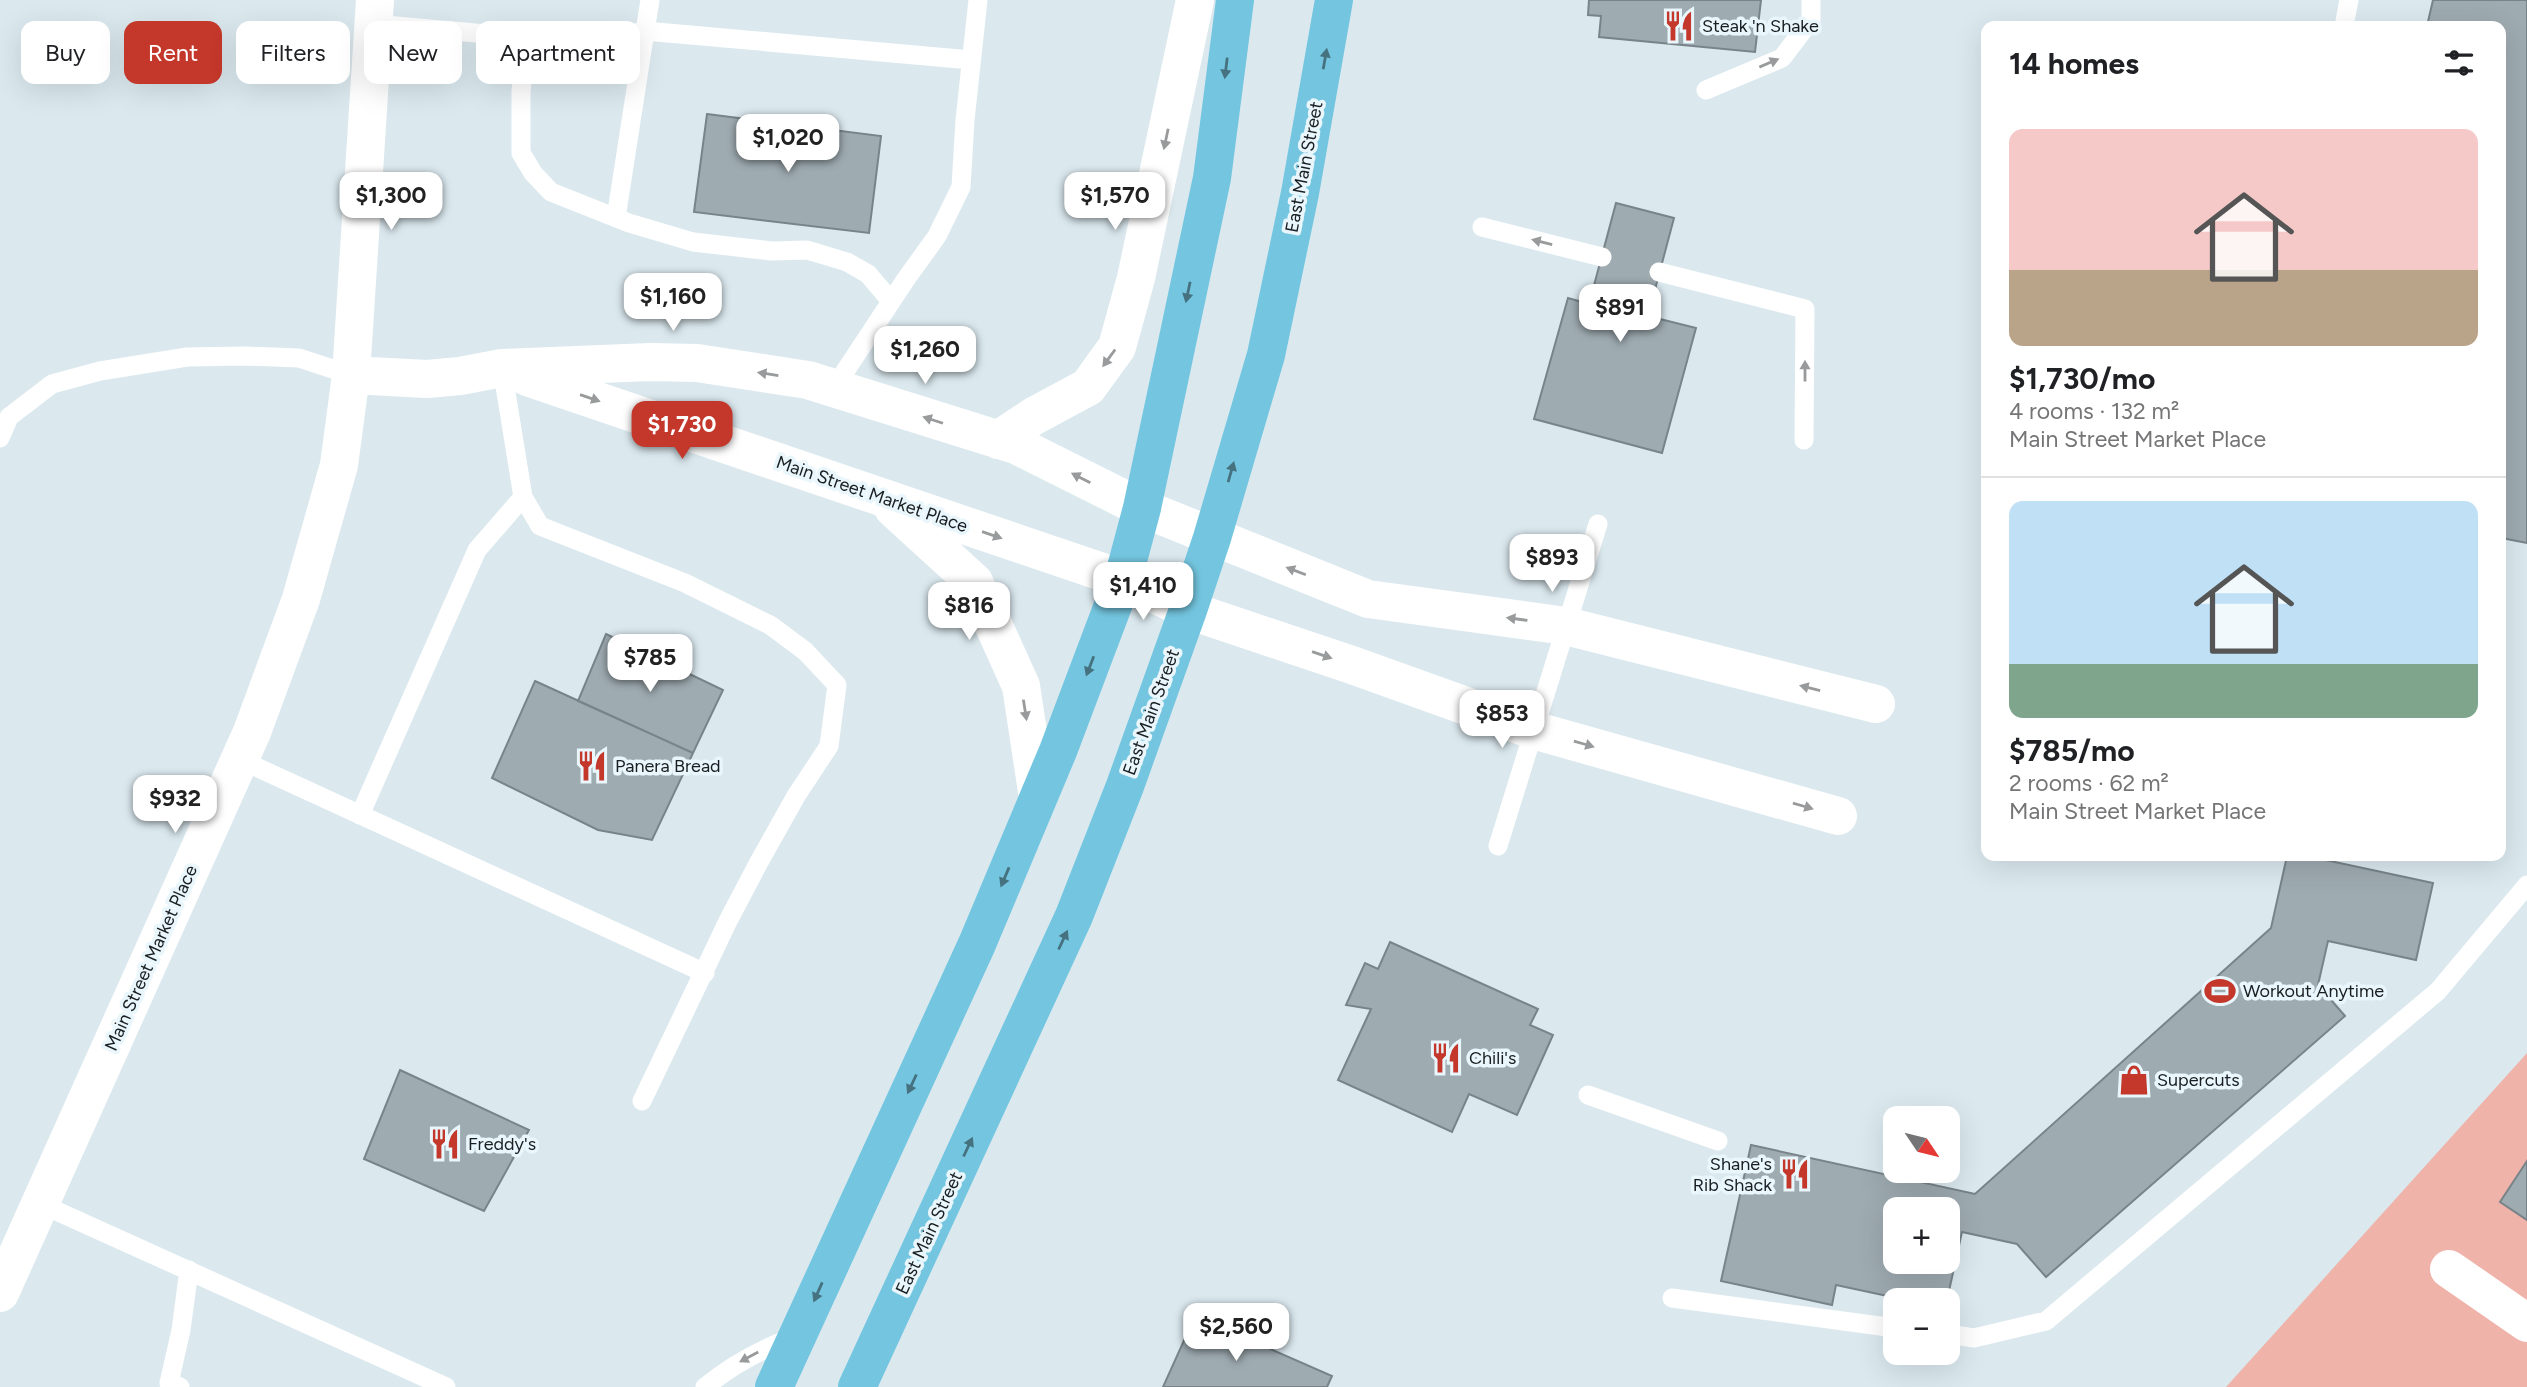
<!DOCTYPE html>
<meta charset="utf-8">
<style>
:root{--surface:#fff;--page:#f6f6f6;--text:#202124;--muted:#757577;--line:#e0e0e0;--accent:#c4372b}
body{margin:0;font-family:Figtree,sans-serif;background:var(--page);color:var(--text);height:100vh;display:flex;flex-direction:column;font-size:26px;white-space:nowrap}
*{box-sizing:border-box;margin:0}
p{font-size:23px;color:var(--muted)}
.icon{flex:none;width:38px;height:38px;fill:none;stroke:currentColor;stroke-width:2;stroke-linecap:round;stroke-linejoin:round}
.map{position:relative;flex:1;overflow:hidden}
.sheet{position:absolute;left:1981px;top:21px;width:525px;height:840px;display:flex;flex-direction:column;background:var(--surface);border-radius:14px;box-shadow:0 7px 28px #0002}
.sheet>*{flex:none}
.top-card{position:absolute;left:21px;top:21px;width:665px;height:63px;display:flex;gap:14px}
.needle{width:46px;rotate:125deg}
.buttons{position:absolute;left:1883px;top:1106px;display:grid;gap:14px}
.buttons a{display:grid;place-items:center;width:77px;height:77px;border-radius:14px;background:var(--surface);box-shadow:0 7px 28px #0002;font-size:35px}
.price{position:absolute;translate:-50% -60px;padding:0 16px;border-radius:14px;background:#fff;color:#222;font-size:23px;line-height:46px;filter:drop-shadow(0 2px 4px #0008)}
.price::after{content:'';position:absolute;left:50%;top:42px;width:21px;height:16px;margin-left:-10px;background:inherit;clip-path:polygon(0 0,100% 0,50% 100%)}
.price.on{background:var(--accent);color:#fff}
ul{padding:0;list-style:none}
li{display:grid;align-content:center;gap:14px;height:371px;padding:0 28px}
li+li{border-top:2px solid var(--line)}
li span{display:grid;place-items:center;height:217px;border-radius:14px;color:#555}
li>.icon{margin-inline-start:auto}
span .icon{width:126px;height:126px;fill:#fffc;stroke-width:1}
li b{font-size:30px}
h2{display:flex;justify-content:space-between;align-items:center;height:84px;padding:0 28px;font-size:30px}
.tag{padding:0 24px;border-radius:14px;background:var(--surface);box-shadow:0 7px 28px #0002;font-size:24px;line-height:63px}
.tag.on{background:var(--accent);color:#fff}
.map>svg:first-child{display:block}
.green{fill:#efb3aa}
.building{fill:#9eabb1;stroke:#788489;stroke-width:2;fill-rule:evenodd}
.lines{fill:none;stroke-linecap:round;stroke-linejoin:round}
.lane{stroke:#fff;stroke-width:19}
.street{stroke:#fff;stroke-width:38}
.primary{stroke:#74c6e0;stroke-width:38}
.oneway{fill:#467280}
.oneway2{fill:#989a9b}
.labels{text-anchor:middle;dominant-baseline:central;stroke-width:7;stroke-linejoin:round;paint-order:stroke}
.poi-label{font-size:18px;fill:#191e20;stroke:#e9f6fc;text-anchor:start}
.street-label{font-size:18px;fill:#191e20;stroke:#e9f6fc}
</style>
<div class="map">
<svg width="2527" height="1387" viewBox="0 0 2527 1387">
<rect width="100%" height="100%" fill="#dbe9ef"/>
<!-- green -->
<path class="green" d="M2527 1053V1387H2226Z"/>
<!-- building -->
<path class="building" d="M1589 0H1761L1755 52 1599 37 1601 16 1588 15Z
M2433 0H2527V543L2501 538V26H2427Z
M707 114 881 136 869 233 694 212Z
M1616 203 1674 218 1648 316 1696 328 1662 453 1534 419 1568 298 1589 304Z
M606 634 723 690 693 753 578 701Z
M535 681 693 753 652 840 598 830 492 778Z
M2287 856H2307L2433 883 2416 960 2328 941 2318 985 2345 1016 2046 1277 2017 1244 1962 1232 1947 1300H1906L1836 1285 1832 1305 1721 1281 1751 1145 1975 1194 2271 928ZM1895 1209H1948V1262H1895Z
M1390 942 1538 1009 1530 1025 1553 1035 1517 1115 1469 1094 1452 1132 1338 1080 1371 1009 1346 1005 1365 963 1378 969Z
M400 1070 529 1130 484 1211 364 1159Z
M2527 1161V1220L2500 1202Z
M1195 1316 1332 1376 1327 1387H1163Z"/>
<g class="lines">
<!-- lane -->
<path class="lane" d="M373 24 590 43 645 31 650 0
M2344 26 2349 0
M527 38 521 91V153L533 173 551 192 629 223 693 242 772 251 807 250 847 262 868 274 891 301
M1706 90 1782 58 1811 20V0
M616 218 645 31 971 60
M1482 227 1602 257
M1659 272 1805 309 1804 440
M502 368 523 497 540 526 685 583 770 625 805 651 837 685 829 746 796 796 759 862 728 921 642 1101
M834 388 906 279 937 236 961 187 965 120 978 0
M0 438 9 417 52 384 100 371 187 357 245 356 299 358 351 375
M241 760 705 973
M360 815 477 550 523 497
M1498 846 1598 524
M1588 1095 1718 1141
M41 1204 446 1387
M1672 1298 1895 1328
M1948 1334 1974 1338 2046 1321 2438 991 2527 885
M180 1387 169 1383 181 1330 189 1270
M705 1387C733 1364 763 1348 797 1336"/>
<!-- street -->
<path class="street" d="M375 0 351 375 427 379 460 376 502 368 651 362 697 363 808 380 1016 445 1142 508 1368 599 1566 626 1876 704
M527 377 1123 579 1188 610 1352 665 1533 730 1838 816
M998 440 1034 416 1088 387 1117 347 1136 278 1195 0
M893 508 974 582 1021 686 1038 798
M2449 1269 2527 1323
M0 1293 252 732 301 599 339 465 351 375"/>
<!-- primary -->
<path class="primary" d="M774 1387 977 944 1058 751 1123 579 1142 508 1212 178 1235 0
M857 1387 1074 916 1125 786 1188 610 1212 538 1266 355 1300 193 1334 0"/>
</g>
<!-- one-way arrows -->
<defs><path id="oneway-solid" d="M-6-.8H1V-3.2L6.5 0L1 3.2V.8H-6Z" transform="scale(1.75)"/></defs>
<g class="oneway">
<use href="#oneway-solid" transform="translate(1325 59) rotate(-80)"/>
<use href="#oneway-solid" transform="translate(1226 68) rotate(97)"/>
<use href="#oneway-solid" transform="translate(1188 292) rotate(102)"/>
<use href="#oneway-solid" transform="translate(1231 472) rotate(-74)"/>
<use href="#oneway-solid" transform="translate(1090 666) rotate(111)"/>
<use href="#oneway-solid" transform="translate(1005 877) rotate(113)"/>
<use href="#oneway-solid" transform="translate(1063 940) rotate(-65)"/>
<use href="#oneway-solid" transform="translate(912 1084) rotate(115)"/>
<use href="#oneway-solid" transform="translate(968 1147) rotate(-65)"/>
<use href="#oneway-solid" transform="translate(818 1292) rotate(114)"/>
</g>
<g class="oneway2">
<use href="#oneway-solid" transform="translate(1769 63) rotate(-23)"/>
<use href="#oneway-solid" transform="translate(1166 139) rotate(102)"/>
<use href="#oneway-solid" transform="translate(1542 242) rotate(-166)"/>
<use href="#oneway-solid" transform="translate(1109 358) rotate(126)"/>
<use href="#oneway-solid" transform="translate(1805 371) rotate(-90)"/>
<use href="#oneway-solid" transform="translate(768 374) rotate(-171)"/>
<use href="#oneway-solid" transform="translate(590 398) rotate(19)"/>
<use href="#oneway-solid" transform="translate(933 420) rotate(-162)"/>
<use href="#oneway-solid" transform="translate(1081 478) rotate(-153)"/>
<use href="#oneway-solid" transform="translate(992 535) rotate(19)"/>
<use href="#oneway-solid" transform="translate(1296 571) rotate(-159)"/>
<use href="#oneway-solid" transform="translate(1517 619) rotate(-172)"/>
<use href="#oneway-solid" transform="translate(1322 655) rotate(19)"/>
<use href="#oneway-solid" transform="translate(1810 688) rotate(-166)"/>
<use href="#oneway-solid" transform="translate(1025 710) rotate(81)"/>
<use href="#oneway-solid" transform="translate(1584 744) rotate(16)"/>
<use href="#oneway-solid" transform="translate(1803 806) rotate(16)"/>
<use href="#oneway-solid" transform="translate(749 1357) rotate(152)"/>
</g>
<!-- icons -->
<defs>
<g id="restaurant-bare" transform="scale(2.415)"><path d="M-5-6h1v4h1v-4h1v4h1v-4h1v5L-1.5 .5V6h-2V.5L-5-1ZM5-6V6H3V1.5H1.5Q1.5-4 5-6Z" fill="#c4372b" stroke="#e9f6fc" stroke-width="2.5" paint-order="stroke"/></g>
<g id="stadium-bare" transform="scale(2.415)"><path d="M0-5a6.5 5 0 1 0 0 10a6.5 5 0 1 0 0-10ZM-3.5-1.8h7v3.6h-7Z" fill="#c4372b" stroke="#e9f6fc" stroke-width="2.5" paint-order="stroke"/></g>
<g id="shop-bare" transform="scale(2.415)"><path d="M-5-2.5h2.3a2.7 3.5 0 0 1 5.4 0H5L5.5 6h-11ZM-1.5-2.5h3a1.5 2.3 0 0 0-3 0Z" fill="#c4372b" stroke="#e9f6fc" stroke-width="2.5" paint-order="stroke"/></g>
</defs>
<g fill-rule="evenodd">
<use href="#restaurant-bare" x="1679" y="26"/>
<use href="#restaurant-bare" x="592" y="766"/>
<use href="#stadium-bare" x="2220" y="991"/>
<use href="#restaurant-bare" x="1446" y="1058"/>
<use href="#shop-bare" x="2134" y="1080"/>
<use href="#restaurant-bare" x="445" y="1144"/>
<use href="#restaurant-bare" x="1795" y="1174"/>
</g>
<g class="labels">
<!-- poi labels -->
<g class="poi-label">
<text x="1702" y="26">Steak 'n Shake</text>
<text x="615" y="766">Panera Bread</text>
<text x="2243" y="991">Workout Anytime</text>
<text x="1469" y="1058">Chili's</text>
<text x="2157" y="1080">Supercuts</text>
<text x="468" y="1144">Freddy's</text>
<text x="1772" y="1164" text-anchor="end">Shane's<tspan x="1772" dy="21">Rib Shack</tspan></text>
</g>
<!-- street labels -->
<g class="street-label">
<text transform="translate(1304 167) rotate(-79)">East Main Street</text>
<text transform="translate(872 494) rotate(19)">Main Street Market Place</text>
<text transform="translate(1151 712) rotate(-70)">East Main Street</text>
<text transform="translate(151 958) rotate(-66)">Main Street Market Place</text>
<text transform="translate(929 1233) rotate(-65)">East Main Street</text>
</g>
</g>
</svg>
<div class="buttons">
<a><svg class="needle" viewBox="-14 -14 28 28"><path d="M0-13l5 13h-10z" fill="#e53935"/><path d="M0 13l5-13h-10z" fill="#757577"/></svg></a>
<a>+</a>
<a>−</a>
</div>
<b class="price" style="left:788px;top:174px">$1,020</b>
<b class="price" style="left:391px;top:232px">$1,300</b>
<b class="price" style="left:1115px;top:232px">$1,570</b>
<b class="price" style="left:673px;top:333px">$1,160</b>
<b class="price" style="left:1620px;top:344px">$891</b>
<b class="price" style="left:925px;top:386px">$1,260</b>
<b class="price on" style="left:682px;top:461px">$1,730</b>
<b class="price" style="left:1552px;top:594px">$893</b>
<b class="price" style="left:1143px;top:622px">$1,410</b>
<b class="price" style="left:969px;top:642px">$816</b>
<b class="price" style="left:650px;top:694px">$785</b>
<b class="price" style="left:1502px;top:750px">$853</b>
<b class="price" style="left:175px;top:835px">$932</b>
<b class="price" style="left:1236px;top:1363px">$2,560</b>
<div class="top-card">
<a class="tag">Buy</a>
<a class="tag on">Rent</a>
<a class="tag">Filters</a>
<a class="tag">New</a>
<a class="tag">Apartment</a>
</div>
<section class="sheet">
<h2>14 homes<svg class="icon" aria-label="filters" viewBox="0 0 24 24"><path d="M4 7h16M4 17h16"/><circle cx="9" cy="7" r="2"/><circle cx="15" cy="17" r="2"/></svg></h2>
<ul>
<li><span style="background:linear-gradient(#f6c9c9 65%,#b9a48a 0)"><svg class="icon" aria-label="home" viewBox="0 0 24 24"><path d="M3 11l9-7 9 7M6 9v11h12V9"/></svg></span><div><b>$1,730/mo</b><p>4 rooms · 132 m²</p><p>Main Street Market Place</p></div></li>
<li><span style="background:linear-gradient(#bfe0f5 75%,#7fa58c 0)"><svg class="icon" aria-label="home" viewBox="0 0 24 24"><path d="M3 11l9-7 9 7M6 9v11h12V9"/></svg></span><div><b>$785/mo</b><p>2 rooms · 62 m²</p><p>Main Street Market Place</p></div></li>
</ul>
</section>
</div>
